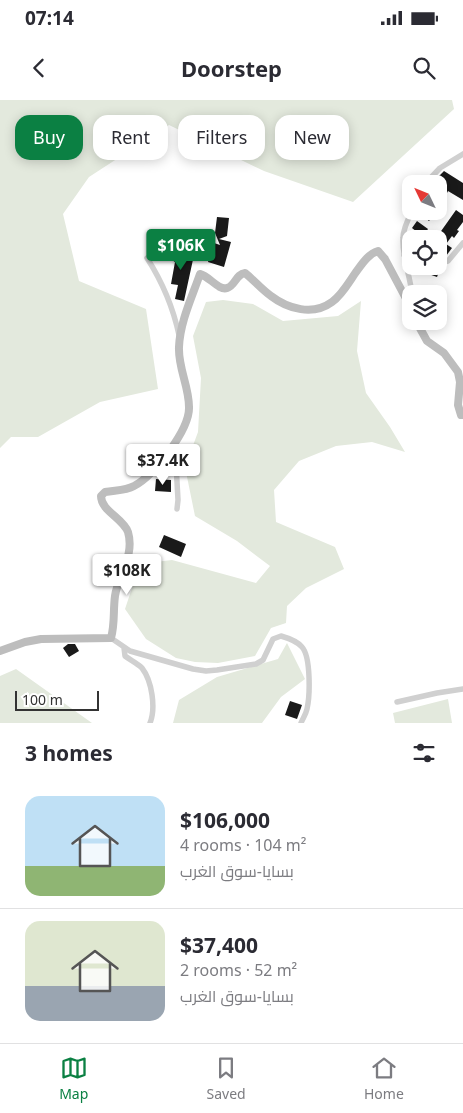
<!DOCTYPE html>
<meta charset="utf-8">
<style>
:root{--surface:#fff;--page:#f7f7f7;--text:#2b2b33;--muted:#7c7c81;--line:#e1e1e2;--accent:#0b8043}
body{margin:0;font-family:"Noto Sans",Cairo,sans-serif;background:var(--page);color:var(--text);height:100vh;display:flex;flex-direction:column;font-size:19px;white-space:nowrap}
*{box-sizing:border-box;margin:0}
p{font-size:16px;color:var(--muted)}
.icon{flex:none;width:28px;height:28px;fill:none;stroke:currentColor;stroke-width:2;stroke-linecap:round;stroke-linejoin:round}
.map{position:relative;height:623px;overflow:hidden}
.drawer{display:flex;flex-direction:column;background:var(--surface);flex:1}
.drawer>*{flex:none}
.hud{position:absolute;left:15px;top:15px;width:434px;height:45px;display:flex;gap:10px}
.needle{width:32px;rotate:313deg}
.buttons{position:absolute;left:402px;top:75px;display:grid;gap:10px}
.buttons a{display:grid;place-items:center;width:45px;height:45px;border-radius:10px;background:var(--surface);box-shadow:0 2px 12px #0003;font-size:25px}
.scale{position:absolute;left:15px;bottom:12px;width:84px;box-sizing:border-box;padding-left:5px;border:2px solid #333;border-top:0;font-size:14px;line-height:18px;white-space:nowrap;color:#333;-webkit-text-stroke:4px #fff;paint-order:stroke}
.price{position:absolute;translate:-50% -42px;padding:0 11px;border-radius:5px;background:#fff;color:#222;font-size:16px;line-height:32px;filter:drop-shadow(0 1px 2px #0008)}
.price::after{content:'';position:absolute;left:50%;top:30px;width:15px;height:11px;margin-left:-8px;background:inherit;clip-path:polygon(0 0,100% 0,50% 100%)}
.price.selected{background:var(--accent);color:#fff}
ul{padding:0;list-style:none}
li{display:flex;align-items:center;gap:15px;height:125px;padding:0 25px}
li+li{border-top:1px solid var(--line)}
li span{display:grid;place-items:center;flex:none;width:140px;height:100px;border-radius:15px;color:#555}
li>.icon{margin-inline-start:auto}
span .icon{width:60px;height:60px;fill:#fffc;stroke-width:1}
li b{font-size:21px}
h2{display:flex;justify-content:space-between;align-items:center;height:60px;padding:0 25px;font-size:21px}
.tag{padding:0 18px;border-radius:15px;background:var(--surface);box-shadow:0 2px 12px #0003;font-size:18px;line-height:45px}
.tag.selected{background:var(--accent);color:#fff}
.status{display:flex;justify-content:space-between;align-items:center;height:35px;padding:0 25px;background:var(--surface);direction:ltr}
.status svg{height:14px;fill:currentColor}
header{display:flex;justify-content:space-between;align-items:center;height:65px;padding:0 25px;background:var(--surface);font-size:22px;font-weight:700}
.tab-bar{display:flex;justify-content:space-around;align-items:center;height:70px;border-top:1px solid var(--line);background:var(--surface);font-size:14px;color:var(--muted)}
.tab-bar a{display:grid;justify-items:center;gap:2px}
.tab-bar .selected{color:var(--accent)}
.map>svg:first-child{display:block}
.green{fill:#e3e9dd}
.building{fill:#1a1a1a}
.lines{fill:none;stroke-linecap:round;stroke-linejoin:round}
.street{stroke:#d0d0d0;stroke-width:5.5}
.secondary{stroke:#bdbdbd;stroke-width:8}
</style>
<div class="status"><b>07:14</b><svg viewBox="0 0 49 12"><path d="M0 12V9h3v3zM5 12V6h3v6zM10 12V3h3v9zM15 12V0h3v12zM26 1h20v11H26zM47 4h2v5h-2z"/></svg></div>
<header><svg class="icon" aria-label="back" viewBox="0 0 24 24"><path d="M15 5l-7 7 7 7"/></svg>Doorstep<svg class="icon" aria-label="search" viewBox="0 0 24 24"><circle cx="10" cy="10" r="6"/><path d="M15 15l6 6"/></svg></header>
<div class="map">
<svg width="463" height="623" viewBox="0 0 463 623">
<rect width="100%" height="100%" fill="#fff"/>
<!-- green -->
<path class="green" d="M0 0H452L454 9 353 102 264 71 169 25 89 77 63 114 79 181 146 209 158 289 100 302 38 337H11L0 348Z
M223 200 253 204 283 221 338 216 361 201 357 251 366 293 390 327 405 352 372 342 336 346 299 361 274 390 276 422 335 447 344 469 306 488 287 506 286 523 271 528 255 556 218 563 195 562 176 558 146 539 125 509 135 479 146 463 172 460 256 483 270 466 237 441 195 416 185 367 198 332 201 278 193 236 206 202Z
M287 543 305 579 281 597 262 623H173L179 600 217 577 278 559Z
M16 569 92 623H0V576Z
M448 599 452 623H395L393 613Z"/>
<!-- building -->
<path class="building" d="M444 71 463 83V100L448 91 447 93 439 88V84H436L440 79 437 78Z
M456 110 463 115V122L457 130 459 131 454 138 452 136 446 144 452 148 446 156 439 151V141L442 136 439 134Z
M417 111H437L429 121Z
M217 117 229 118 227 136 219 139 231 142 224 167 208 162 214 143 220 145 215 133Z
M417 121 428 129 421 139H413L417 132 412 128Z
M174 144 178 147 175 152 194 155 184 201 175 199 178 185 171 184 175 162 166 156Z
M421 166H432L440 169 437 177 420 171Z
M156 379 171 380V392L155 391Z
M164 435 186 444 181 457 159 447Z
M68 544H75L79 551 69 557 63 548Z
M290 601 302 605 297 619 285 615Z"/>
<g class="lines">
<!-- street -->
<path class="street" d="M425 84 440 68 463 54
M404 155H411
M147 158C163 183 173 207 179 235
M439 163 448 161 463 143
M412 194C410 175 402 157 403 138 403 130 408 119 412 111
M170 349 176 364 178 400 177 409
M111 538 130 551 193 569 206 571 217 570 256 564 263 560 273 539 281 536C288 538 297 541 302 547 311 557 310 596 307 609 306 614 303 618 301 623
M124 548 125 556C130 560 137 563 142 568 152 581 156 608 150 623
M397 602 437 593 463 589"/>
<!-- secondary -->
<path class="secondary" d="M416 221 427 241 444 253 458 272 460 282 458 305 461 315H463
M0 551 25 542 41 539 111 538C115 524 113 511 115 496 118 475 135 456 128 432 123 418 101 411 101 396L105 392C115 390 125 391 134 386 154 376 190 329 189 307 189 286 178 268 179 247 180 222 192 197 200 174 209 176 219 191 227 188 235 186 236 174 245 173 254 180 261 189 271 196 288 209 313 216 332 202 342 195 349 182 356 172 362 164 368 154 378 151L385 159 411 208"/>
</g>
</svg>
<div class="buttons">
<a><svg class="needle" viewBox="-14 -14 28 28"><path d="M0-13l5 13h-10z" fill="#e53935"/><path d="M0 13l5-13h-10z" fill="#7c7c81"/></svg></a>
<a><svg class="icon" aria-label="locate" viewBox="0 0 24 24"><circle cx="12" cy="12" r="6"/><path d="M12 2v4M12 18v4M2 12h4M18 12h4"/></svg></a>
<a><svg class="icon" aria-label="layers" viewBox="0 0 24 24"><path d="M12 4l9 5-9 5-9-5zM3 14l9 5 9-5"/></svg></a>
</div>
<div class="scale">100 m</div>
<b class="price selected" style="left:181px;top:171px">$106K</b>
<b class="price" style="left:163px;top:386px">$37.4K</b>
<b class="price" style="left:127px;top:496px">$108K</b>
<div class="hud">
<a class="tag selected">Buy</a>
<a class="tag">Rent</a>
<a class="tag">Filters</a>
<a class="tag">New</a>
</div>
</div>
<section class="drawer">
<h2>3 homes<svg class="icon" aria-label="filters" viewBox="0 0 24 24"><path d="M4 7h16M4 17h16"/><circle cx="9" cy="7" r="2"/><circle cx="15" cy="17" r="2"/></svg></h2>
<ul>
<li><span style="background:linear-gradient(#bfe0f5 70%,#8fb573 0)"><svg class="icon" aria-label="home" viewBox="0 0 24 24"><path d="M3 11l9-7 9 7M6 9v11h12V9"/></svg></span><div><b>$106,000</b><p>4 rooms · 104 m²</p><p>بسايا-سوق الغرب</p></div></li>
<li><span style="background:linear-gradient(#dfe7d0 65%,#9aa5b1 0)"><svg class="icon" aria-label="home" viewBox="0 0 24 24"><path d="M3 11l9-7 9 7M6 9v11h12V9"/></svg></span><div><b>$37,400</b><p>2 rooms · 52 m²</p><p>بسايا-سوق الغرب</p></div></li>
</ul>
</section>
<nav class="tab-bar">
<a class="selected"><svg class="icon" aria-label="map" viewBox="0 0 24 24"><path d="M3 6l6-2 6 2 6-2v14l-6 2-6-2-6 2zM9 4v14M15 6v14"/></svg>Map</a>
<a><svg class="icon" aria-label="saved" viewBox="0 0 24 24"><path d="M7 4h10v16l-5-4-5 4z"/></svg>Saved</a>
<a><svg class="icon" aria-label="home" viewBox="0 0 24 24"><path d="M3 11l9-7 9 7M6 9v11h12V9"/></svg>Home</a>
</nav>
